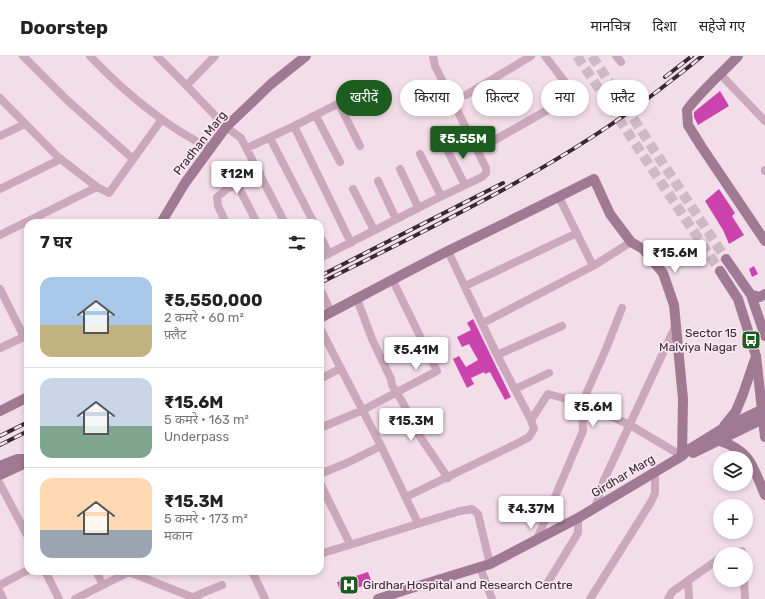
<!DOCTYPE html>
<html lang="hi">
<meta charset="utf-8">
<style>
:root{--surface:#fff;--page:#f2f2f2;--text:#222;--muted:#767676;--line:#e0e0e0;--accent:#1c5c1f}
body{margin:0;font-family:Rubik,"Noto Sans Devanagari",sans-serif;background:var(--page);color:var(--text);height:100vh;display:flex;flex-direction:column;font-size:15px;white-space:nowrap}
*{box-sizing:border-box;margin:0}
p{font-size:13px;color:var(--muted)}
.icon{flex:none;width:22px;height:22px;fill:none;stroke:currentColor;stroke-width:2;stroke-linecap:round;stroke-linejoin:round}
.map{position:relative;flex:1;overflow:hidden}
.drawer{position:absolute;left:24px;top:163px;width:300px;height:356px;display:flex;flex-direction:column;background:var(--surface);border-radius:12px;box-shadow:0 2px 6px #0003}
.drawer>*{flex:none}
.hud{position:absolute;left:336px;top:24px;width:369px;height:36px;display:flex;gap:8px}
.tools{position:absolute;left:713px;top:395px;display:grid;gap:8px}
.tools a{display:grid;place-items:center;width:40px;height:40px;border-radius:50%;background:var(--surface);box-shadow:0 2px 6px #0003;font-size:20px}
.price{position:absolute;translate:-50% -34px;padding:0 9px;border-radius:4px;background:#fff;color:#222;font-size:13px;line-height:26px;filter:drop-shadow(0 1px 2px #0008)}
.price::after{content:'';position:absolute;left:50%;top:24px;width:12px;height:9px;margin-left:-6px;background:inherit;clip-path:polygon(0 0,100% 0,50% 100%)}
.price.selected{background:var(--accent);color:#fff}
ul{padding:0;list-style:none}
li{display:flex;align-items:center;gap:12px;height:100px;padding:0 16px}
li+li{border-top:1px solid var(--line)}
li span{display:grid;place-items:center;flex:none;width:112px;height:80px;border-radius:12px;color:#555}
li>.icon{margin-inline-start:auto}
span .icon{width:48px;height:48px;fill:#fffc;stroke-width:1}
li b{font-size:17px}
h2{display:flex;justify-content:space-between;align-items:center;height:48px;padding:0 16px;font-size:17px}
.chip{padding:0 14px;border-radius:18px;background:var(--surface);box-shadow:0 2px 6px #0003;font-size:14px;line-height:36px}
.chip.selected{background:var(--accent);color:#fff}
header{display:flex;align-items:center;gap:24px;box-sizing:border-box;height:56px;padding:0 20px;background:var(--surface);border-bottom:1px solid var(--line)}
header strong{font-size:19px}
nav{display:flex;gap:22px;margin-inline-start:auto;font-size:14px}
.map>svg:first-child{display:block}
.building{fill:#cb43ad}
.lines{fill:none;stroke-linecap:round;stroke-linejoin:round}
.street-tunnel{stroke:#ceb9c4;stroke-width:8;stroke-dasharray:8 4;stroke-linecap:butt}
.secondary-tunnel{stroke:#ceb9c4;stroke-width:10;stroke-dasharray:10 5;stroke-linecap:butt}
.street{stroke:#cca8bc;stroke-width:8}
.secondary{stroke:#a07993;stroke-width:10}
.rail-casing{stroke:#392834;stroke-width:4}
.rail{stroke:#fbe9f2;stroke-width:2.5;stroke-dasharray:8;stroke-linecap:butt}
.labels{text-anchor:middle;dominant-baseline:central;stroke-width:3.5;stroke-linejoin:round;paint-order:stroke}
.street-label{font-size:12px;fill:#392834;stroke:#fbe9f2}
.poi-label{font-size:12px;fill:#392834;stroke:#fbe9f2;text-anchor:end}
</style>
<header>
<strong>Doorstep</strong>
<nav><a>मानचित्र</a><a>दिशा</a><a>सहेजे गए</a></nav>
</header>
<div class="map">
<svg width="765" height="543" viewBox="0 0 765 543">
<rect width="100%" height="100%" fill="#f3dde8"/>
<!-- building -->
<path class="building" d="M720 35 729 50 698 69 694 61V56Z
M719 133 735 157 732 160 744 179 729 188 723 174 705 145Z
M754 210 758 218 752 221 749 213Z
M473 263 511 341 505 344 490 316 485 318 484 316 471 322 474 328 467 332 453 303 459 300 466 311 478 304 469 288 462 291 457 281 471 274 467 267Z
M368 516 372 527 341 537 337 526Z"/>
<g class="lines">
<!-- street-tunnel -->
<path class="street-tunnel" d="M320 233 323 239"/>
<!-- secondary-tunnel -->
<path class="secondary-tunnel" d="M577 0 720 215
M592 0 726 203"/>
<!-- street -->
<path class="street" d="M23 0 67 44 133 103
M90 0C123 35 167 72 210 92
M157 0 184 27 226 71 241 82 285 167
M616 0 621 6
M721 19 765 65
M187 29 215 0
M466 39 531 0
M0 42 58 101 97 131 109 137 162 63
M339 48 360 90
M316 60 340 106
M294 70 351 187
M0 80 25 68
M270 82 314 167
M444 88 465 129
M488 88C515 72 542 58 569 41L568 30 545 0
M247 92 292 71 373 30
M420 98 441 140
M400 113 418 151
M765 114V115
M378 125 396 163
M237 128 257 167
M0 133 61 103
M353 133 374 174
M559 141 593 210
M226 167 218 150 217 141 227 133 260 117
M0 179 97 131
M320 180 329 198
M320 202 432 145 482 121 486 117V112L435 10 433 0
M465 230 577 177
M0 233 24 281
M323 239 331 256
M357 243 372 283 391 323 392 329 403 347 419 379 448 422
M483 267 593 210 631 186
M320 272 381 390 418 467
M0 292 28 279
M497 299 562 270
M320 323 341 312
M515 333 549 317
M531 364 548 338 582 347 630 369 682 400
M320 372 363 354 437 315 393 225
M320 418 349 406 381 390
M320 427 350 488
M0 428 28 481
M406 441 520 386 529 381 534 373 531 364 497 299 448 195
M595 452 604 424 676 269
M537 483 583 375 582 347 606 293 622 252
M320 498 460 455 472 453 478 458 490 508
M729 498 742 495 743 498
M480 511 492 543
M45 515 59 543
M96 515 103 529
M252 515 265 543
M129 516 197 543
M744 524 745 543
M688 525 689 543
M548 526 578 477V462
M0 529 28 514
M0 536 3 543
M193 541 222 529
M75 543 131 515
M590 543 651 446 655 437V415
M668 543 672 536 720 502"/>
<!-- secondary -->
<path class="secondary" d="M738 0C721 18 702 34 687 54L688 69 701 90 765 185
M161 167 185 127 226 71 271 28 306 0
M726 203 751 239 765 280
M720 215 738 243 756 300 765 381
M751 239 760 241 765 238
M320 262C364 239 408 215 452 193 499 170 547 147 594 123L610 158 631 186 643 193 663 217 674 249 683 343 682 400
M0 355 28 341
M724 370 736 355 743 338 755 303
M720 385C751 395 753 411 765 439
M693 397 765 362
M0 410 17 403H28
M0 419 28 406
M378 543 405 534 490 508 578 462 682 400 688 394 722 373 765 352"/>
<!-- rail casing -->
<g class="rail-casing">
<path id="rail" d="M665 21 692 0
M320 220 503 127
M320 227C436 169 555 114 659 34 673 23 688 12 702 0
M0 380 28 366
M0 389 28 375"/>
</g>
<!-- rail -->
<use href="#rail" class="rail"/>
</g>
<!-- icons -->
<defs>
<g id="bus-square" transform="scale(1)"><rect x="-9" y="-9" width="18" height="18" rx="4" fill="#1c5c1f" stroke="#fbe9f2"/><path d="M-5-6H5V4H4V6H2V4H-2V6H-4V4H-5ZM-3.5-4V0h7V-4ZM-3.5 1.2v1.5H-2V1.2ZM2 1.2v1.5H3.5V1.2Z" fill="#fff"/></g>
<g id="hospital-square" transform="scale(1)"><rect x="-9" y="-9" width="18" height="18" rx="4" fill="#1c5c1f" stroke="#fbe9f2"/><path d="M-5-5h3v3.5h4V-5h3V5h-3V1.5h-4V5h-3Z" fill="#fff"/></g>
</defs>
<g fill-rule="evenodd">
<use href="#bus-square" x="751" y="284"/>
<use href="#hospital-square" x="349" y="529"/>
</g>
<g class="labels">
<!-- street labels -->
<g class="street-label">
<text transform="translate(200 87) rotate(-52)">Pradhan Marg</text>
<text transform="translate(623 420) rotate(-31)">Girdhar Marg</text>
</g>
<!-- poi labels -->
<g class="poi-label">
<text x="737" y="277">Sector 15<tspan x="737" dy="14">Malviya Nagar</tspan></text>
<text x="363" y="529" text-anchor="start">Girdhar Hospital and Research Centre</text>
</g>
</g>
</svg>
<div class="tools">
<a><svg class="icon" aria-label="layers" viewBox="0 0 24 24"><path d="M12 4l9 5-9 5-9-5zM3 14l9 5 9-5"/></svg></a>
<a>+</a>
<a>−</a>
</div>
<b class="price selected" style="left:463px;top:104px">₹5.55M</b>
<b class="price" style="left:237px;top:139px">₹12M</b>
<b class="price" style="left:675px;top:218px">₹15.6M</b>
<b class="price" style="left:416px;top:315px">₹5.41M</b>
<b class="price" style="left:593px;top:372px">₹5.6M</b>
<b class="price" style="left:411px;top:386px">₹15.3M</b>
<b class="price" style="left:531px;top:474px">₹4.37M</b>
<div class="hud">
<a class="chip selected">खरीदें</a>
<a class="chip">किराया</a>
<a class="chip">फ़िल्टर</a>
<a class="chip">नया</a>
<a class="chip">फ़्लैट</a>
</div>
<section class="drawer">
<h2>7 घर<svg class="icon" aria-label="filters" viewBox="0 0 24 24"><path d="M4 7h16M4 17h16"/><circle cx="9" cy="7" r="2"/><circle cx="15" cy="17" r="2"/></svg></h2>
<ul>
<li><span style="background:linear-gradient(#a9c7e8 60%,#c2b280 0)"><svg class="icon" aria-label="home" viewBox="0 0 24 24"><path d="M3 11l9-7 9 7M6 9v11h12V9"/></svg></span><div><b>₹5,550,000</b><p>2 कमरे · 60 m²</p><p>फ़्लैट</p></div></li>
<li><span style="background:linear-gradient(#c9d6e8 60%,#7fa58c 0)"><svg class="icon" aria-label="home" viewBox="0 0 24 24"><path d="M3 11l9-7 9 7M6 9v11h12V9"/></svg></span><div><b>₹15.6M</b><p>5 कमरे · 163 m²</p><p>Underpass</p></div></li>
<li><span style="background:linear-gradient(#ffd9b3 65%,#9aa5b1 0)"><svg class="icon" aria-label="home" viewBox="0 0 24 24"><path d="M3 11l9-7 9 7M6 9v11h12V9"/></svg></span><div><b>₹15.3M</b><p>5 कमरे · 173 m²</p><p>मकान</p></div></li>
</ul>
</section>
</div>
